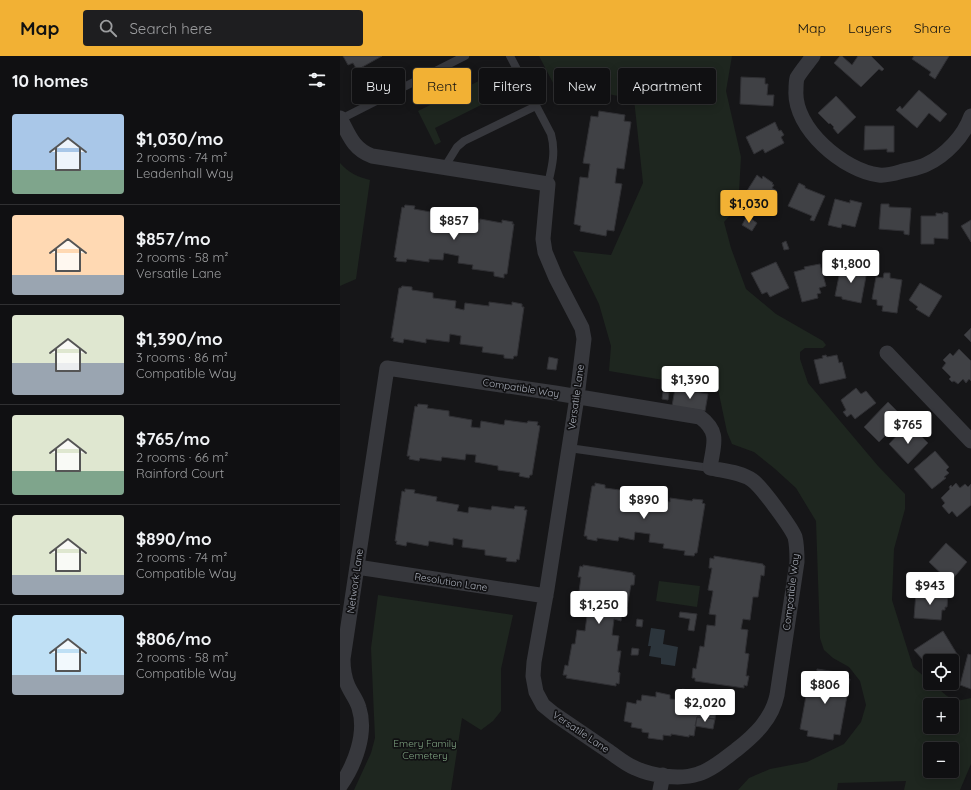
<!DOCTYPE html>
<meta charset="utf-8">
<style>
:root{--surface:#101012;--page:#1e1e20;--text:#f1f3f6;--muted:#9c9d9f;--line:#303032;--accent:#f2b134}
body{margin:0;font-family:Quicksand,sans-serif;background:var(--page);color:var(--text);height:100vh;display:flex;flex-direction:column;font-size:15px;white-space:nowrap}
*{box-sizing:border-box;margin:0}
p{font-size:13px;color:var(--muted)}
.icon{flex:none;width:22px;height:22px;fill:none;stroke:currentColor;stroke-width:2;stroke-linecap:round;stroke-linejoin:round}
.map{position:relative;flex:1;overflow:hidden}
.details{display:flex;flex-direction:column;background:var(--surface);width:340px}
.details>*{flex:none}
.guide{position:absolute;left:12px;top:12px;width:380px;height:36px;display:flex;gap:8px}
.buttons{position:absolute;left:583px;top:598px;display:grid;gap:8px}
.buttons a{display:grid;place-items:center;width:36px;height:36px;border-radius:4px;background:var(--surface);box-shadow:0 2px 10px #0003,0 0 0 1px var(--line);font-size:20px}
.price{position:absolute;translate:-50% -34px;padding:0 9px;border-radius:4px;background:#fff;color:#222;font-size:13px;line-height:26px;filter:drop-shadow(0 1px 2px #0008)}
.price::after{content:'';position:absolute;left:50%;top:24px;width:12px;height:9px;margin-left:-6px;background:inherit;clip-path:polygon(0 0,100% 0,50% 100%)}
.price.selected{background:var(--accent);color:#111}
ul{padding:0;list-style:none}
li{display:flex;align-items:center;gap:12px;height:100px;padding:0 12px}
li+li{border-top:1px solid var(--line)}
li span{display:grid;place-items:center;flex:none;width:112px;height:80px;border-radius:4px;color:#555}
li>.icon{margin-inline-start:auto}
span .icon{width:48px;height:48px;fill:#fffc;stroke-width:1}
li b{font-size:17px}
h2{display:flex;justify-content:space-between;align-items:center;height:48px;padding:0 12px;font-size:17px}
.pill{padding:0 14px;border-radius:4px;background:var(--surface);box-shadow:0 2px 10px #0003,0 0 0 1px var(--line);font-size:14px;line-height:36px}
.pill.selected{background:var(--accent);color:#111}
header{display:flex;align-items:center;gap:24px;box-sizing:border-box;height:56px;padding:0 20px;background:var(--accent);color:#111}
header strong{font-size:19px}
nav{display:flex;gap:22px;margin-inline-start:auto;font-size:14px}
.search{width:280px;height:36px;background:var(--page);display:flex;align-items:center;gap:10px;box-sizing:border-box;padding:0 14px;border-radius:4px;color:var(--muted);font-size:15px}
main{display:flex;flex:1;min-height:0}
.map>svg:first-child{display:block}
.green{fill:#1e261f;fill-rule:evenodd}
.water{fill:#2c353c}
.building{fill:#404145;stroke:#303034}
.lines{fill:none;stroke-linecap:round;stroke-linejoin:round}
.lane{stroke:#37383d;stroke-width:8}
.street{stroke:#37383d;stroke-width:15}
.labels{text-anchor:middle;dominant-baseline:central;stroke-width:3.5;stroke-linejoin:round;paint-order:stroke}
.street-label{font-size:10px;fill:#a8adb8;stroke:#111113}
.park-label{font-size:10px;fill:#7fa381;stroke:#111113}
</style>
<header>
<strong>Map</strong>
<div class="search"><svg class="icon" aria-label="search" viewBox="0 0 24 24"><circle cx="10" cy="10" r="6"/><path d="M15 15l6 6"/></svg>Search here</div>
<nav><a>Map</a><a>Layers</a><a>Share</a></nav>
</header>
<main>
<section class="details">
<h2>10 homes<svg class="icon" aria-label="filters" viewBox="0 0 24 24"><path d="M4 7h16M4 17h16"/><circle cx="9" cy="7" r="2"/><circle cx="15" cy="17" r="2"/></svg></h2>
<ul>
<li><span style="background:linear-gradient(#a9c7e8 70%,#7fa58c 0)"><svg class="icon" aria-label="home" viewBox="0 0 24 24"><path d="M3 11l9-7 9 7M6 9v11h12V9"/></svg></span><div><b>$1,030/mo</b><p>2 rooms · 74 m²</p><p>Leadenhall Way</p></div></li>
<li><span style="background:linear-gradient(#ffd9b3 75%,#9aa5b1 0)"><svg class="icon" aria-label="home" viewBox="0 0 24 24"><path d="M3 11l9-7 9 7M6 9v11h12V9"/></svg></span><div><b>$857/mo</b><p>2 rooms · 58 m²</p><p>Versatile Lane</p></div></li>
<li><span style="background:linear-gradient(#dfe7d0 60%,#9aa5b1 0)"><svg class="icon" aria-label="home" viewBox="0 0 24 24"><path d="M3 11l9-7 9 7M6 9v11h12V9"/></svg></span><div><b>$1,390/mo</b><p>3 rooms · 86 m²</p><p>Compatible Way</p></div></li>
<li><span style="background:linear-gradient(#dfe7d0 70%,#7fa58c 0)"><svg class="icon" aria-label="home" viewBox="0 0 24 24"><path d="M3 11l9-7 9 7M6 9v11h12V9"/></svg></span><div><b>$765/mo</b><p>2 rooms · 66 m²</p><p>Rainford Court</p></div></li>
<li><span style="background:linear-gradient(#dfe7d0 75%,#9aa5b1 0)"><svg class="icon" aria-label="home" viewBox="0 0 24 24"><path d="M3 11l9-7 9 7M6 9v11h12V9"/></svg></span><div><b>$890/mo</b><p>2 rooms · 74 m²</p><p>Compatible Way</p></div></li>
<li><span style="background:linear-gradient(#bfe0f5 75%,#9aa5b1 0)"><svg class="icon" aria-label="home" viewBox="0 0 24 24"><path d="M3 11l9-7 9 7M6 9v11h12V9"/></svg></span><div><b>$806/mo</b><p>2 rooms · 58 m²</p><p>Compatible Way</p></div></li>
</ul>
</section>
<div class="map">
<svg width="631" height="734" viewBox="0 0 631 734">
<rect width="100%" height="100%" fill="#161618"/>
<!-- green -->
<path class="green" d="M199 0H392L386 35 401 101 399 136 393 156 384 166 391 192 406 233 436 258 483 285 486 289 483 292H465L460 296V303L468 327 538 410 565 438V453L554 493 552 544 573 611 607 640 617 645 631 642V708L620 734H564L566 725 498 727 497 734H398L409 722 430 713 467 706 504 688 521 666 526 649 520 625 509 611 493 602 484 594 480 582 476 465 456 432 434 412 414 396 392 388 387 376 378 333 269 315 271 290 259 248 233 195 271 199 303 127 294 43 247 34 222 44ZM590 649H612V671H590ZM590 693H612V715H590Z
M153 18 163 38 95 72 101 86 95 89 78 55Z
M0 107C9 117 18 121 30 124L16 223 0 230Z
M319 525 360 530 357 551 316 545Z
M38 539 173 559 161 613V655L153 665 141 674 122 662 111 734H14L31 697 35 682 31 592Z"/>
<!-- water -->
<path class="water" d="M311 572 325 574 323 588 338 591 335 610 321 608V602L309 600 311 590H308Z"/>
<!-- building -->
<path class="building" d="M3 0H42L17 14 13 7 8 9Z
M500 0H502L512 9 518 0H531L544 13 542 15 539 13 521 31 494 7Z
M574 0H609L595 23 589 19 591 16 572 3Z
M401 21 425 22V28H428L427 39H434L433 50 400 48Z
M579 34 607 58 600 66 589 57 577 72 556 54 560 50 562 53Z
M496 40 516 61 498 78 493 72 494 71 490 67 489 68 478 57Z
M259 55 285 59 284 65 291 66 284 113 277 112 275 127 282 128 274 175 267 174 266 180 240 175 241 170 234 168 240 121 248 122 250 108 243 107 251 60 258 61Z
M435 66 439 75 441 74 444 79 441 81 444 87 425 97 423 93 414 98 406 81Z
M525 70H554V96H547V93L524 94Z
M417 119 422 123 423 120 433 127 432 128 434 129 432 132 437 135 426 152 405 138Z
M459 127 465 130V132L485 140 474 165 470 164 472 160 448 150Z
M495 143 510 147V144L522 147 515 171 502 168 501 172 488 169Z
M541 148H549V151L571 152 569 179 564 178V175L539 173Z
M65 149 75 150 74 153 96 157V161L110 163 109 170 124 172 125 165 139 167 140 163 162 167V164L173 166 172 168H174L167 218H164V222L154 220V216L132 213 133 209 118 207 119 200 104 197 103 204 89 203V206L67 203 66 206 56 205 57 202 54 201 62 151 64 152Z
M603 156 608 157V183L594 182V188H581V160H596V157L603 158Z
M407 160 417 167 412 175 402 169Z
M631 164V186L621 170Z
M446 185 449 193 444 194 442 187Z
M436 206 449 232 430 241 427 236 422 238 411 217Z
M480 208 486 230 479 232 481 237 477 238 478 242 462 246 454 216 465 213 464 211Z
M501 210 527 215 521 247 502 243V241L495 240Z
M544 217H550V222L562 224 557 257 542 255 543 250 537 249V244L532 243 536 221 543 222Z
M580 227 602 240 589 261 576 253 578 251 569 244Z
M62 230 72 231V234L93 237V242L116 245 115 252 124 254 125 247 149 250V246L172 249V246L182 248V251H184L177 300H174L173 303 164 302V299L142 296 143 291 120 288 121 280 110 278 109 286 86 283V287L64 283 63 287 53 285 54 282H51L59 232H61Z
M631 272V286L624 279Z
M619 293 631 305V325L629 323 626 327 623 323 618 328 614 325 612 326 609 323 611 321 602 312 606 307 603 304 610 297 613 300Z
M486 299 487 301 497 299 499 307 502 306 506 322 480 328 474 304 483 302 482 300Z
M209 301 218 303 216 314 207 313Z
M516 332 521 338 526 335 536 347 515 363 511 358 507 361 503 356 506 354 501 344Z
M335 333 368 338 365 355 332 350Z
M323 336 329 337 328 344 322 343Z
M548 346 560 358 551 367 554 371 539 386 524 371Z
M78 348 88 349 87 352 109 355V360L132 364 131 371 140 372 141 365 164 369 165 364 187 367 188 365 198 366 197 369 200 370 192 419H190L189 422 179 420 180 417 158 414V410L135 406 136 399 126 398 125 404 102 401 101 405 80 402 79 405 69 403 70 400H67L75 350 77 351Z
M562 374 570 381 576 375 588 387 568 408 549 388Z
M595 395 609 411 606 414 609 417 604 421 606 422 592 433 574 413Z
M255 427 265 429V432L287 435 286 439 301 441 300 449 314 451 315 444 330 446V442L352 445 353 443 363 444 362 447 365 448 357 497H355L354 500 344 499 345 495 323 492 324 488 309 486 310 478 295 476 294 484 279 481 278 485 257 482V485L247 483V480H244L252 430H255Z
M616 427 620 432 625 428 628 431 631 428V449L617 461 612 455 609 458 602 450 605 447 601 442 610 433 609 431 611 429 612 431Z
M65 433 75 434 74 437 97 441 96 445 119 449 117 455 128 457 129 451 151 454 152 450 174 453 175 450 185 451 184 454H187L179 504 177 503 176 506 166 505 167 502 145 499V494L122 491 123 484 113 482V489L89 485 88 490 67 486 66 490 56 488 57 485H55L62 435 65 436Z
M606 487 627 506 610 526 589 506Z
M374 500 423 508V509L425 510 424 520 421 519 418 541H413L410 564 403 563 401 573 408 574 405 597 409 598 406 620H409L407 630 404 629V632L355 625V622H352L353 612 356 613 360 590 364 591 367 569 375 570 376 559 369 558 373 535 368 534 372 512H369L370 502 374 503Z
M243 509 293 517V519H295L294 529H291L287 551 283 550 281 565 274 563 272 579 279 580 277 595H281L278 616 280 617 279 628 276 627V630L226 622 227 619H223L225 609 228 610 232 588H235L237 574 245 575 247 560 240 559 242 544 238 543 241 521H238L240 510 243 511Z
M576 536 608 538 607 551H605V554H602L601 564 574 562Z
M340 556 357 558 354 575 348 574 350 563 339 561Z
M297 563 303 564 302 571 296 570Z
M603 575 617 598 607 605H590L589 616 583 607 584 605 574 594Z
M292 592 299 593 298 599H291Z
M628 598 631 599V633L620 629Z
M477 613 503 617 502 622 510 623 500 679 494 678 493 684 467 680 468 675 460 673 470 618 477 619Z
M342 633 366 636 365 644 377 646 375 663 357 661 354 680 349 679V681L331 678V680L323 679V684L308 682 309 677 302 676V673L291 671 292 667 284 665 287 646 296 648 297 644 301 645 302 639 316 641V636L330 639V643L341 644Z
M357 661 375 663 373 673 355 670Z"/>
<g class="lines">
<!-- lane -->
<path class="lane" d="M170 0 211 78C216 96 212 111 208 128
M1 63 125 0
M104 112 117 91 124 85 196 50
M229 392 370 412"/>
<!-- street -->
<path class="street" d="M473 0C468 7 461 15 457 22 456 26 456 31 456 34 453 72 504 115 539 119 547 120 556 117 563 115 571 113 580 112 587 108 606 99 624 80 631 60
M0 62C9 79 13 93 32 100L208 128 203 183 205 196 216 222 242 272 244 283 237 341 207 533 194 606 193 620 196 636 203 649 214 658C232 670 249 682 267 694 276 700 285 708 295 712 312 720 340 724 358 718 372 714 384 703 396 694 415 679 432 663 437 639L457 506C457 498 457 489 455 481 451 471 421 430 412 424 401 416 384 415 370 412 373 389 381 377 360 361L215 337 47 312 3 603C3 612 4 621 8 630 11 637 17 644 19 652 27 677 15 709 0 730
M547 297 631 385
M17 511 206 540
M320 734 323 719"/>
</g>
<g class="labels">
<!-- street labels -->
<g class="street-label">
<text transform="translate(181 332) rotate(9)">Compatible Way</text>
<text transform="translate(236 341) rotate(-82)">Versatile Lane</text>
<text transform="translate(15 525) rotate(-82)">Network Lane</text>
<text transform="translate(111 526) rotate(9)">Resolution Lane</text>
<text transform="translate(451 536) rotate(-83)">Compatible Way</text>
<text transform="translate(241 676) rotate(34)">Versatile Lane</text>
</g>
<!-- park labels -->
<g class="park-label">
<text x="85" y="687">Emery Family<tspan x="85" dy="12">Cemetery</tspan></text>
</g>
</g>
</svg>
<div class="buttons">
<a><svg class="icon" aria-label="locate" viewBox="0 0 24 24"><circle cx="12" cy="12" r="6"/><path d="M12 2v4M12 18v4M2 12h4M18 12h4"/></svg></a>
<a>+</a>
<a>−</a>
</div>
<b class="price selected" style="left:409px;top:168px">$1,030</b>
<b class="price" style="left:114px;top:185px">$857</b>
<b class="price" style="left:511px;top:228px">$1,800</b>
<b class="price" style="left:350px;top:344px">$1,390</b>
<b class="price" style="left:568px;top:389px">$765</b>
<b class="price" style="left:304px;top:464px">$890</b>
<b class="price" style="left:590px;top:550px">$943</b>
<b class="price" style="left:259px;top:569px">$1,250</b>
<b class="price" style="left:485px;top:649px">$806</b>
<b class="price" style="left:365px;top:667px">$2,020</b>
<div class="guide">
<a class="pill">Buy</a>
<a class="pill selected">Rent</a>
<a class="pill">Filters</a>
<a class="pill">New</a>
<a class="pill">Apartment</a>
</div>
</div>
</main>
